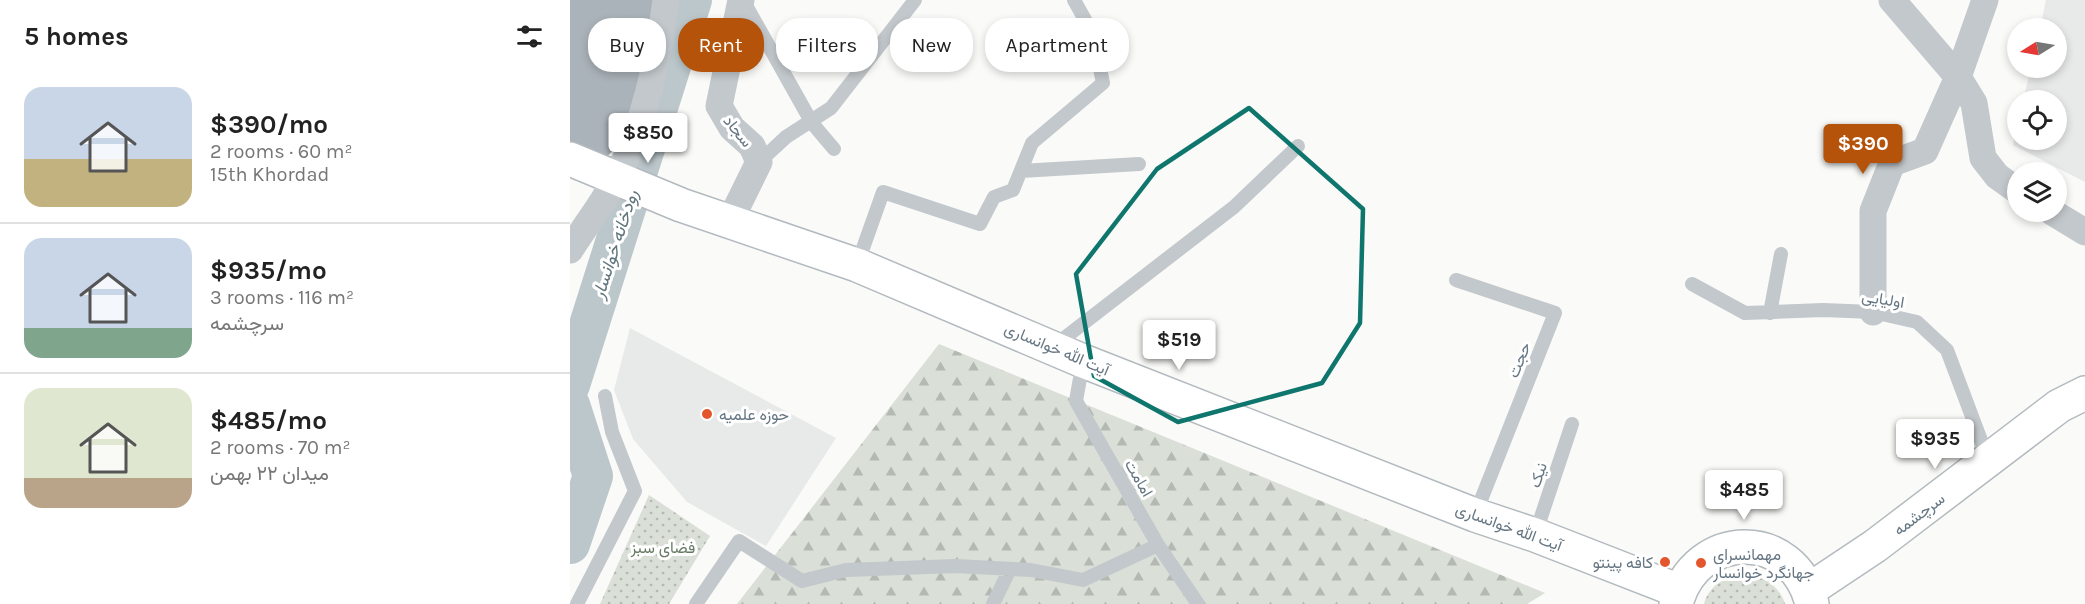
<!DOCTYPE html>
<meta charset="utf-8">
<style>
:root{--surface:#fff;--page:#f6f6f6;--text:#222;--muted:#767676;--line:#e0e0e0;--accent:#b45309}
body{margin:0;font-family:Karla,Vazirmatn,sans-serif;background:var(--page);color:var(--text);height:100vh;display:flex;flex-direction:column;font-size:22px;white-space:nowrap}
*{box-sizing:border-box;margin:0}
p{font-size:20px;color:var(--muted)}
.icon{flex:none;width:33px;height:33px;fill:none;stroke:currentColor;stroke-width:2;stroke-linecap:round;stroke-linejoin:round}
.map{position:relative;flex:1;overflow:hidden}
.panel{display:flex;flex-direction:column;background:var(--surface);width:570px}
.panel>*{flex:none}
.top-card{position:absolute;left:18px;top:18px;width:570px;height:54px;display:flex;gap:12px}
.needle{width:39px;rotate:259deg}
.controls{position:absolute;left:1437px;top:18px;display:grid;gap:12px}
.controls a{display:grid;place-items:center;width:60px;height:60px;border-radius:50%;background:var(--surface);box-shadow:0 3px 9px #0003;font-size:30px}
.price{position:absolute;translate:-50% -51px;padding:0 14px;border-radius:6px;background:#fff;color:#222;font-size:20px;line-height:39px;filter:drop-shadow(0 2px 3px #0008)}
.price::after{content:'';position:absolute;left:50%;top:36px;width:18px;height:14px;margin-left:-9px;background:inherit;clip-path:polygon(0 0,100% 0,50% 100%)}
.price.current{background:var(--accent);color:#fff}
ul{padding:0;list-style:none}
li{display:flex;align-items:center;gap:18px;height:150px;padding:0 24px}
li+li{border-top:2px solid var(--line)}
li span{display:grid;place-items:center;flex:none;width:168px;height:120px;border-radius:18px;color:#555}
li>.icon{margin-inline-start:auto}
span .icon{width:72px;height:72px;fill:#fffc;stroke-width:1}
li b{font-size:26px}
h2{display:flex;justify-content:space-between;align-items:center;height:72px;padding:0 24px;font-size:26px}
.pill{padding:0 21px;border-radius:24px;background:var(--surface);box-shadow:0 3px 9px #0003;font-size:21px;line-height:54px}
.pill.current{background:var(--accent);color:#fff}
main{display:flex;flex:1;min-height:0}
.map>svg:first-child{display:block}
.built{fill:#e8e9e9}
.grass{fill:url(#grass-dots)}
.forest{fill:url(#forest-firs)}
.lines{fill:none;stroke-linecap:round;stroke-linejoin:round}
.river{stroke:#bbc7cb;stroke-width:40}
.building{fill:#aab3b9}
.secondary-casing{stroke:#b3babf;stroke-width:36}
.lane{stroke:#c3c8cc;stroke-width:14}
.street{stroke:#c3c8cc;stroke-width:27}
.secondary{stroke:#fff;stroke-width:33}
.marked{fill:none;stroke:#0f766e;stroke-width:4.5;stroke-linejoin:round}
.poi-dot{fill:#e4572e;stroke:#fff;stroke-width:2}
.labels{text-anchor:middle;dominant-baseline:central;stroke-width:6;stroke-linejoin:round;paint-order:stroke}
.street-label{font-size:16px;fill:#657683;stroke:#fff}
.poi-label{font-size:16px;fill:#657683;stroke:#fff;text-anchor:start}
.park-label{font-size:16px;fill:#687a64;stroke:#fff}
.water-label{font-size:18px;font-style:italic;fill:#60757c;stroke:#fff}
</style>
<main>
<section class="panel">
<h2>5 homes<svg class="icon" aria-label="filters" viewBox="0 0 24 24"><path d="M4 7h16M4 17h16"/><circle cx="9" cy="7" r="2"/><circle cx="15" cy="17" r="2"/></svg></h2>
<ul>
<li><span style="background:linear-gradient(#c9d6e8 60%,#c2b280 0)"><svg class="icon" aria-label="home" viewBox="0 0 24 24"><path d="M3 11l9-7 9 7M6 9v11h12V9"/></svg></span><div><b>$390/mo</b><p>2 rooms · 60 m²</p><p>15th Khordad</p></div></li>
<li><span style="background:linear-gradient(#c9d6e8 75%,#7fa58c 0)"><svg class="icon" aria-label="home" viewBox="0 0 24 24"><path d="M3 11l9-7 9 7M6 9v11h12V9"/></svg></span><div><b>$935/mo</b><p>3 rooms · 116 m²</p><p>سرچشمه</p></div></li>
<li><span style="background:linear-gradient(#dfe7d0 75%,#b9a48a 0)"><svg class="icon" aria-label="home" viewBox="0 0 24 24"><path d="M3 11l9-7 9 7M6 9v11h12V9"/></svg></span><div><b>$485/mo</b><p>2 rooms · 70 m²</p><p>میدان ۲۲ بهمن</p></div></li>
</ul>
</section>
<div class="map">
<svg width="1515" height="604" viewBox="0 0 1515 604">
<defs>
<pattern id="grass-dots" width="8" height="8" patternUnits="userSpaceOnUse" patternTransform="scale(1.5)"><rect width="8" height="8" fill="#dadfd7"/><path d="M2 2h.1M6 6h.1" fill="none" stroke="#b4b9b4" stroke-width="1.8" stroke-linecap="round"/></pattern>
<pattern id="forest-firs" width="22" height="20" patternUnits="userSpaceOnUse" patternTransform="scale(1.5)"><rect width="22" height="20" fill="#dadfd7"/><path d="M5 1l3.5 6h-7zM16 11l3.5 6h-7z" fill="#b4b9b4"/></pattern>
</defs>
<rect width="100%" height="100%" fill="#fafaf8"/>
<!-- built -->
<path class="built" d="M1476 0H1515V182L1443 145 1447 127 1448 140H1486V100H1453L1461 68H1486V28H1470Z
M60 328 266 438 196 546 117 502 63 439 44 390Z"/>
<!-- grass -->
<path class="grass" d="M79 495 140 536 99 604H30Z
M1181 574C1196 579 1210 587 1215 604H1134C1140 582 1160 575 1181 574Z"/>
<!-- forest -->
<path class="forest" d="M369 344 975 593 957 604H167Z"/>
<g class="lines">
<!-- river -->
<path class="river" d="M0 385 122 0
M0 405 23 476 0 544"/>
</g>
<!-- building -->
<path class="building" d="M0 0H85L74 73 54 138 35 159 0 151Z"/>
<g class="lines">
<!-- secondary casing -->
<g class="secondary-casing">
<path id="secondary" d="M0 159 111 205 287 265 513 361 905 515 965 535 1109 591
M1239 590 1305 546 1489 406 1515 393
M1106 604C1125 529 1224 527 1242 604"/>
</g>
<!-- lane -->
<path class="lane" d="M173 0 242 123 264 149
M189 162 216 137 261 108 345 0
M451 171 569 164
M287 265 313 192 410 224 424 197 443 190 462 143 533 83 523 34 504 0
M886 280 985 313 905 515
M1122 284 1175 313 1253 310 1303 312 1347 322 1377 350 1418 459
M1200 313 1211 254
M484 346 664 207 728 146
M513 361 506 401 588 545 628 604
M965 535 1002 424
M7 604 65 491 42 432 35 396
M126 604 169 541 232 581 276 570 386 566 461 570 513 580 588 545
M423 604 440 569"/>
<!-- street -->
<path class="street" d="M1322 0 1388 77 1404 103 1413 158 1427 176 1448 191
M1482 212 1515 232
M160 221 189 162 182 146 162 128 149 106 171 0
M0 250C15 226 34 202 47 177 75 122 88 61 96 0
M1303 312V211L1322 163 1355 151 1388 77 1415 0"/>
<!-- secondary -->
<use href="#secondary" class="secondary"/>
</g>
<!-- marked area -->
<path class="marked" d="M679 108 793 209 790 323 752 383 608 422 524 376 506 274 587 169Z"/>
<!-- markers -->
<g class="poi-dot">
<circle cx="137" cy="414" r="6"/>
<circle cx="1095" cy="562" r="6"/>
<circle cx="1131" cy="563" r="6"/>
</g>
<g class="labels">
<!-- street labels -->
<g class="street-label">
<text transform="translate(168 131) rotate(51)">سجاد</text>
<text transform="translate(1313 299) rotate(9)">اولیایی</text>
<text transform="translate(487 349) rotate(23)">آیت الله خوانساری</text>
<text transform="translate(949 360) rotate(-68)">حجت</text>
<text transform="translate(968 475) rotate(-72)">نیک</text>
<text transform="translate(569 478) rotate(60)">امامت</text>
<text transform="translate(1349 514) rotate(-37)">سرچشمه</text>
<text transform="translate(939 527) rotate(20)">آیت الله خوانساری</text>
</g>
<!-- poi labels -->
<g class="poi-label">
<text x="149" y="414">حوزه علمیه</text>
<text x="1143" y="554">مهمانسرای<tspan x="1143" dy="18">جهانگرد خوانسار</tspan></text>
<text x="1083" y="562" text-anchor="end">کافه پینتو</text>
</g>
<!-- park labels -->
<g class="park-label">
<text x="93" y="547">فضای سبز</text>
</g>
<!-- water labels -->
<g class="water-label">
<text transform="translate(45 244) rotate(-72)">رودخانه خوانسار</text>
</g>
</g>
</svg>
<div class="controls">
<a><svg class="needle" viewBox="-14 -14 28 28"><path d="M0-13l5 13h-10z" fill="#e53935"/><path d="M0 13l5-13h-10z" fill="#767676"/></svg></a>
<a><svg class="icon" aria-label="locate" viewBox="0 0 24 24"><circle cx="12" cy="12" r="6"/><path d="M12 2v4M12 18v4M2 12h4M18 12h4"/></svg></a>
<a><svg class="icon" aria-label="layers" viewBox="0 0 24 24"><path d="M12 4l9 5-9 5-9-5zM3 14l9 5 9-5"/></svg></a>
</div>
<b class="price" style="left:78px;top:164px">$850</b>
<b class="price current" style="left:1293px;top:175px">$390</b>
<b class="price" style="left:609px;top:371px">$519</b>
<b class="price" style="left:1365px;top:470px">$935</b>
<b class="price" style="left:1174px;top:521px">$485</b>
<div class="top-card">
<a class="pill">Buy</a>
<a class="pill current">Rent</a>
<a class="pill">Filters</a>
<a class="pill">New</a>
<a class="pill">Apartment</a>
</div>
</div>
</main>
